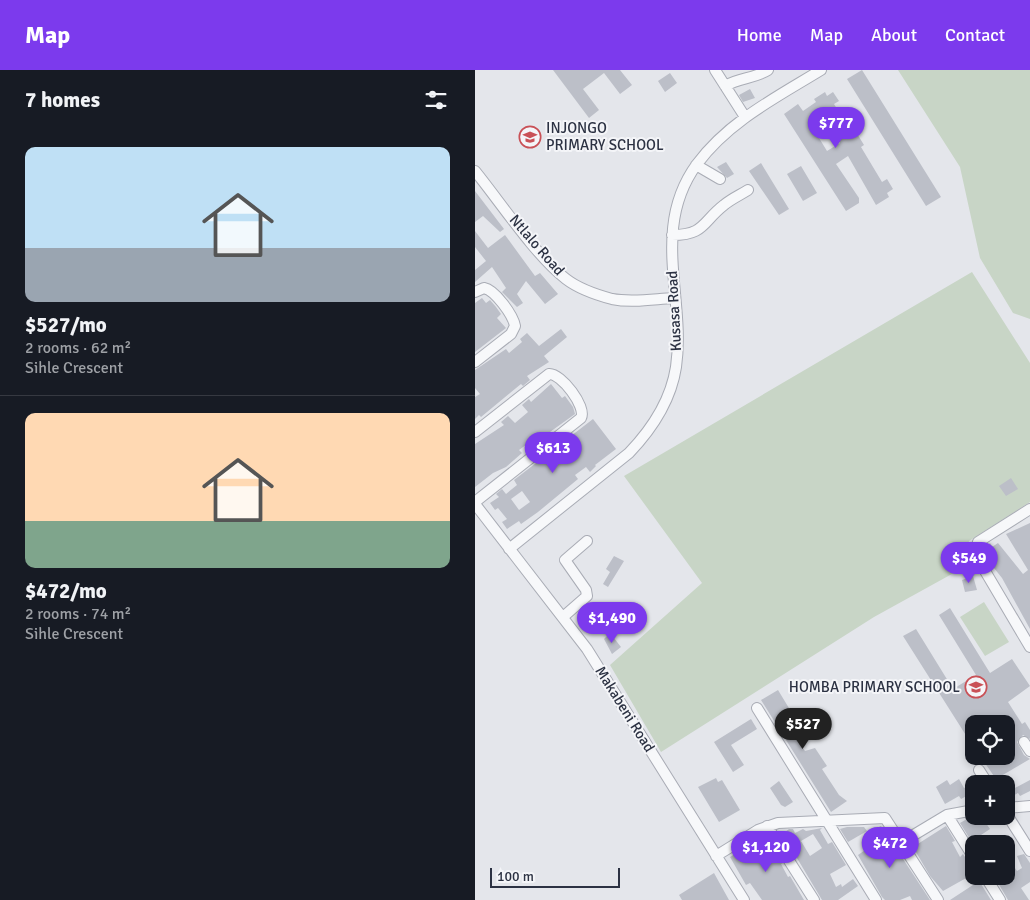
<!DOCTYPE html>
<meta charset="utf-8">
<style>
:root{--surface:#171b24;--page:#20242c;--text:#f1f3f6;--muted:#9ea1a6;--line:#363941;--accent:#7c3aed}
body{margin:0;font-family:Signika,sans-serif;background:var(--page);color:var(--text);height:100vh;display:flex;flex-direction:column;font-size:19px;white-space:nowrap}
*{box-sizing:border-box;margin:0}
p{font-size:16px;color:var(--muted)}
.icon{flex:none;width:28px;height:28px;fill:none;stroke:currentColor;stroke-width:2;stroke-linecap:round;stroke-linejoin:round}
.map{position:relative;flex:1;overflow:hidden}
.side{display:flex;flex-direction:column;background:var(--surface);width:475px}
.side>*{flex:none}
.buttons{position:absolute;left:490px;top:645px;display:grid;gap:10px}
.buttons a{display:grid;place-items:center;width:50px;height:50px;border-radius:10px;background:var(--surface);box-shadow:0 2px 8px #0003;font-size:25px}
.scale{position:absolute;left:15px;bottom:12px;width:130px;box-sizing:border-box;padding-left:5px;border:2px solid #2c3243;border-top:0;font-size:14px;line-height:18px;white-space:nowrap;color:#2c3243;-webkit-text-stroke:4px #f4f5f8;paint-order:stroke}
.price{position:absolute;translate:-50% -42px;padding:0 11px;border-radius:18px;background:var(--accent);color:#fff;font-size:16px;line-height:32px;filter:drop-shadow(0 1px 2px #0008)}
.price::after{content:'';position:absolute;left:50%;top:30px;width:15px;height:11px;margin-left:-8px;background:inherit;clip-path:polygon(0 0,100% 0,50% 100%)}
.price.selected{background:#222;color:#fff}
ul{padding:0;list-style:none}
li{display:grid;align-content:center;gap:10px;height:265px;padding:0 25px}
li+li{border-top:1px solid var(--line)}
li span{display:grid;place-items:center;height:155px;border-radius:10px;color:#555}
li>.icon{margin-inline-start:auto}
span .icon{width:90px;height:90px;fill:#fffc;stroke-width:1}
li b{font-size:21px}
h2{display:flex;justify-content:space-between;align-items:center;height:60px;padding:0 25px;font-size:21px}
header{display:flex;align-items:center;gap:30px;box-sizing:border-box;height:70px;padding:0 25px;background:var(--accent);color:#fff}
header strong{font-size:24px}
nav{display:flex;gap:28px;margin-inline-start:auto;font-size:18px}
main{display:flex;flex:1;min-height:0}
.map>svg:first-child{display:block}
.green{fill:#c8d5c6}
.building{fill:#bcbfc8;fill-rule:evenodd}
.lines{fill:none;stroke-linecap:round;stroke-linejoin:round}
.minor-casing{stroke:#a9acb5;stroke-width:12}
.minor{stroke:#f7f8fa;stroke-width:10}
.labels{text-anchor:middle;dominant-baseline:central;stroke-width:4;stroke-linejoin:round;paint-order:stroke}
.poi-label{font-size:15px;fill:#2c3243;stroke:#f4f5f8;text-anchor:start}
.street-label{font-size:15px;fill:#2c3243;stroke:#f4f5f8}
</style>
<header>
<strong>Map</strong>
<nav><a>Home</a><a>Map</a><a>About</a><a>Contact</a></nav>
</header>
<main>
<section class="side">
<h2>7 homes<svg class="icon" aria-label="filters" viewBox="0 0 24 24"><path d="M4 7h16M4 17h16"/><circle cx="9" cy="7" r="2"/><circle cx="15" cy="17" r="2"/></svg></h2>
<ul>
<li><span style="background:linear-gradient(#bfe0f5 65%,#9aa5b1 0)"><svg class="icon" aria-label="home" viewBox="0 0 24 24"><path d="M3 11l9-7 9 7M6 9v11h12V9"/></svg></span><div><b>$527/mo</b><p>2 rooms · 62 m²</p><p>Sihle Crescent</p></div></li>
<li><span style="background:linear-gradient(#ffd9b3 70%,#7fa58c 0)"><svg class="icon" aria-label="home" viewBox="0 0 24 24"><path d="M3 11l9-7 9 7M6 9v11h12V9"/></svg></span><div><b>$472/mo</b><p>2 rooms · 74 m²</p><p>Sihle Crescent</p></div></li>
</ul>
</section>
<div class="map">
<svg width="555" height="830" viewBox="0 0 555 830">
<rect width="100%" height="100%" fill="#e4e6eb"/>
<!-- green -->
<path class="green" d="M423 0H555V249L538 243 505 188 485 97Z
M497 202 555 293V432L494 471 491 481 495 494 399 547 186 682 135 595 227 513 149 406Z
M509 532 534 572 510 586 485 547Z"/>
<!-- building -->
<path class="building" d="M78 0H145L157 15 145 24 129 3 108 19 124 40 114 48Z
M387 0 466 127 451 136 372 9Z
M195 3 202 13 190 22 183 11Z
M275 19 280 28 268 32 264 25Z
M350 22 352 26 358 22 364 31 359 34 378 65 381 62 389 75 386 77 407 112 412 109 418 119 412 123 414 127 401 135 373 86 361 94 384 128V133L371 141 309 44 323 34 328 41 341 32 339 29ZM346 41 365 73 352 81 333 50Z
M251 92 259 104 252 108 242 97Z
M286 93 314 139 304 145 274 101Z
M326 96 342 123 328 131 312 104Z
M0 121 29 159 25 162 8 146 0 152Z
M0 161 13 178 30 165 60 206 65 203 83 224 70 234 51 211 42 224 48 233 42 237 27 222 31 218 17 197 0 212V200L11 191 0 177Z
M7 228 11 233 15 230 21 237 26 244 22 248 31 258 0 282V233Z
M86 259 92 267 69 286 74 292 52 306 55 310 48 316 46 314 35 323 6 347 4 345 0 349V327L5 324 0 318V300L31 279 34 283 47 272 45 269 52 263 64 276Z
M76 314 87 328 90 326 98 337 100 344 61 372 59 369 44 380 47 383 31 397 18 403 0 417V374L29 355 26 352 33 346 40 353 53 342 47 335 54 329 56 332Z
M118 349 141 379 120 395 121 396 115 402 111 397 100 405 103 409 63 442 46 454 44 451 32 459 27 452 32 449 23 438 20 440 15 433 24 427 21 424 27 419 31 424 42 415 39 410ZM47 421 55 432 44 440 36 429Z
M536 408 543 419 531 426 524 416Z
M555 453V559L527 508 511 488 513 487 508 480 515 473 517 477 523 473 548 504 553 500 531 464Z
M139 486 149 491 133 517 128 514 135 502 131 499Z
M498 506 502 520 490 522 487 510Z
M475 538 515 603 537 589 555 616 533 632 547 654 550 652 555 660V669L548 665 542 672 549 685 555 689 521 709 505 686H531V661L535 659 527 647 517 654H499V678L428 566 441 559 478 619 501 605 464 545Z
M135 563 146 577 137 584 129 569Z
M303 620 323 653 321 655 326 662 319 666 330 681 340 678 352 696 347 699 364 725 372 731 356 742 286 630Z
M276 649 282 659 256 675 269 695 258 702 239 672Z
M241 708 243 712 247 710 265 740 244 752 223 717Z
M531 708 538 719 555 710V721L545 726 543 723 534 728 531 723Z
M484 709 489 718 499 713V722L486 729 484 726 470 734 461 717 472 710 475 715Z
M304 711 318 732 310 737 306 735 295 718Z
M504 746H506L515 759 506 765 512 774H498L485 753 492 749 493 752Z
M406 756 413 766 455 830H437L435 826 425 830H410L407 827 383 785 396 776 389 764Z
M471 756 480 771 477 772 485 787 488 784 499 800V806H501L516 830H475L498 815 493 807 468 821 455 806 438 777Z
M372 757H389L392 761 373 772 365 759Z
M347 758 345 760 353 774 357 772 371 795 355 804 361 817 366 814 367 817 378 809 383 816 363 830H347L313 773 312 774 306 765 314 759H318L320 763 328 759 331 761ZM338 764 347 778 335 786 326 771Z
M291 767 308 793 306 794 313 807 315 806 329 830H287L275 813 271 815 255 787 267 780 268 781 277 776 278 778Z
M549 784 555 793V812L546 818 554 830H533L519 806H531V785L542 801 547 798 542 786Z
M239 803 254 830H207L204 825Z"/>
<g class="lines">
<!-- minor casing -->
<g class="minor-casing">
<path id="minor" d="M240 0 270 47
M250 16C265 7 279 9 293 0
M221 95 245 109
M0 101C26 133 60 185 91 209 104 219 122 225 137 229 157 233 179 229 198 228
M197 165C230 165 227 152 249 135 256 129 265 125 273 120
M0 222 9 218C20 220 38 245 40 256L36 264 0 292
M0 362 74 304C86 303 112 337 106 348L0 432
M0 434 112 579 269 830
M555 439 503 472 500 484 555 577
M34 479 154 383C176 360 196 330 201 297 211 228 175 158 222 94 254 51 302 27 346 0
M88 547 112 526 111 520 90 490 112 471
M282 638 401 830
M549 672 555 681
M504 700 513 714
M531 738 555 736
M531 743 555 781
M472 745 499 788
M292 756 339 830
M427 772 472 745 499 740
M241 786 283 760 303 753 410 748 463 830
M510 806 525 830"/>
</g>
<!-- minor -->
<use href="#minor" class="minor"/>
</g>
<!-- icons -->
<defs>
<g id="school-ring" transform="scale(1.125)"><circle r="9.5" fill="#f4f5f8" stroke="#c95157" stroke-width="1.5"/><path d="M0-5L7-2L0 1L-7-2ZM-4 1L0 2.5L4 1V4Q0 6-4 4Z" fill="#c95157"/></g>
</defs>
<g fill-rule="evenodd">
<use href="#school-ring" x="55" y="67"/>
<use href="#school-ring" x="501" y="617"/>
</g>
<g class="labels">
<!-- poi labels -->
<g class="poi-label">
<text x="71" y="58">INJONGO<tspan x="71" dy="17">PRIMARY SCHOOL</tspan></text>
<text x="485" y="617" text-anchor="end">HOMBA PRIMARY SCHOOL</text>
</g>
<!-- street labels -->
<g class="street-label">
<text transform="translate(62 175) rotate(49)">Ntlalo Road</text>
<text transform="translate(199 241) rotate(-93)">Kusasa Road</text>
<text transform="translate(150 639) rotate(58)">Makabeni Road</text>
</g>
</g>
</svg>
<div class="buttons">
<a><svg class="icon" aria-label="locate" viewBox="0 0 24 24"><circle cx="12" cy="12" r="6"/><path d="M12 2v4M12 18v4M2 12h4M18 12h4"/></svg></a>
<a>+</a>
<a>−</a>
</div>
<div class="scale">100 m</div>
<b class="price" style="left:361px;top:79px">$777</b>
<b class="price" style="left:78px;top:404px">$613</b>
<b class="price" style="left:494px;top:514px">$549</b>
<b class="price" style="left:137px;top:574px">$1,490</b>
<b class="price selected" style="left:328px;top:680px">$527</b>
<b class="price" style="left:415px;top:799px">$472</b>
<b class="price" style="left:291px;top:803px">$1,120</b>
</div>
</main>
